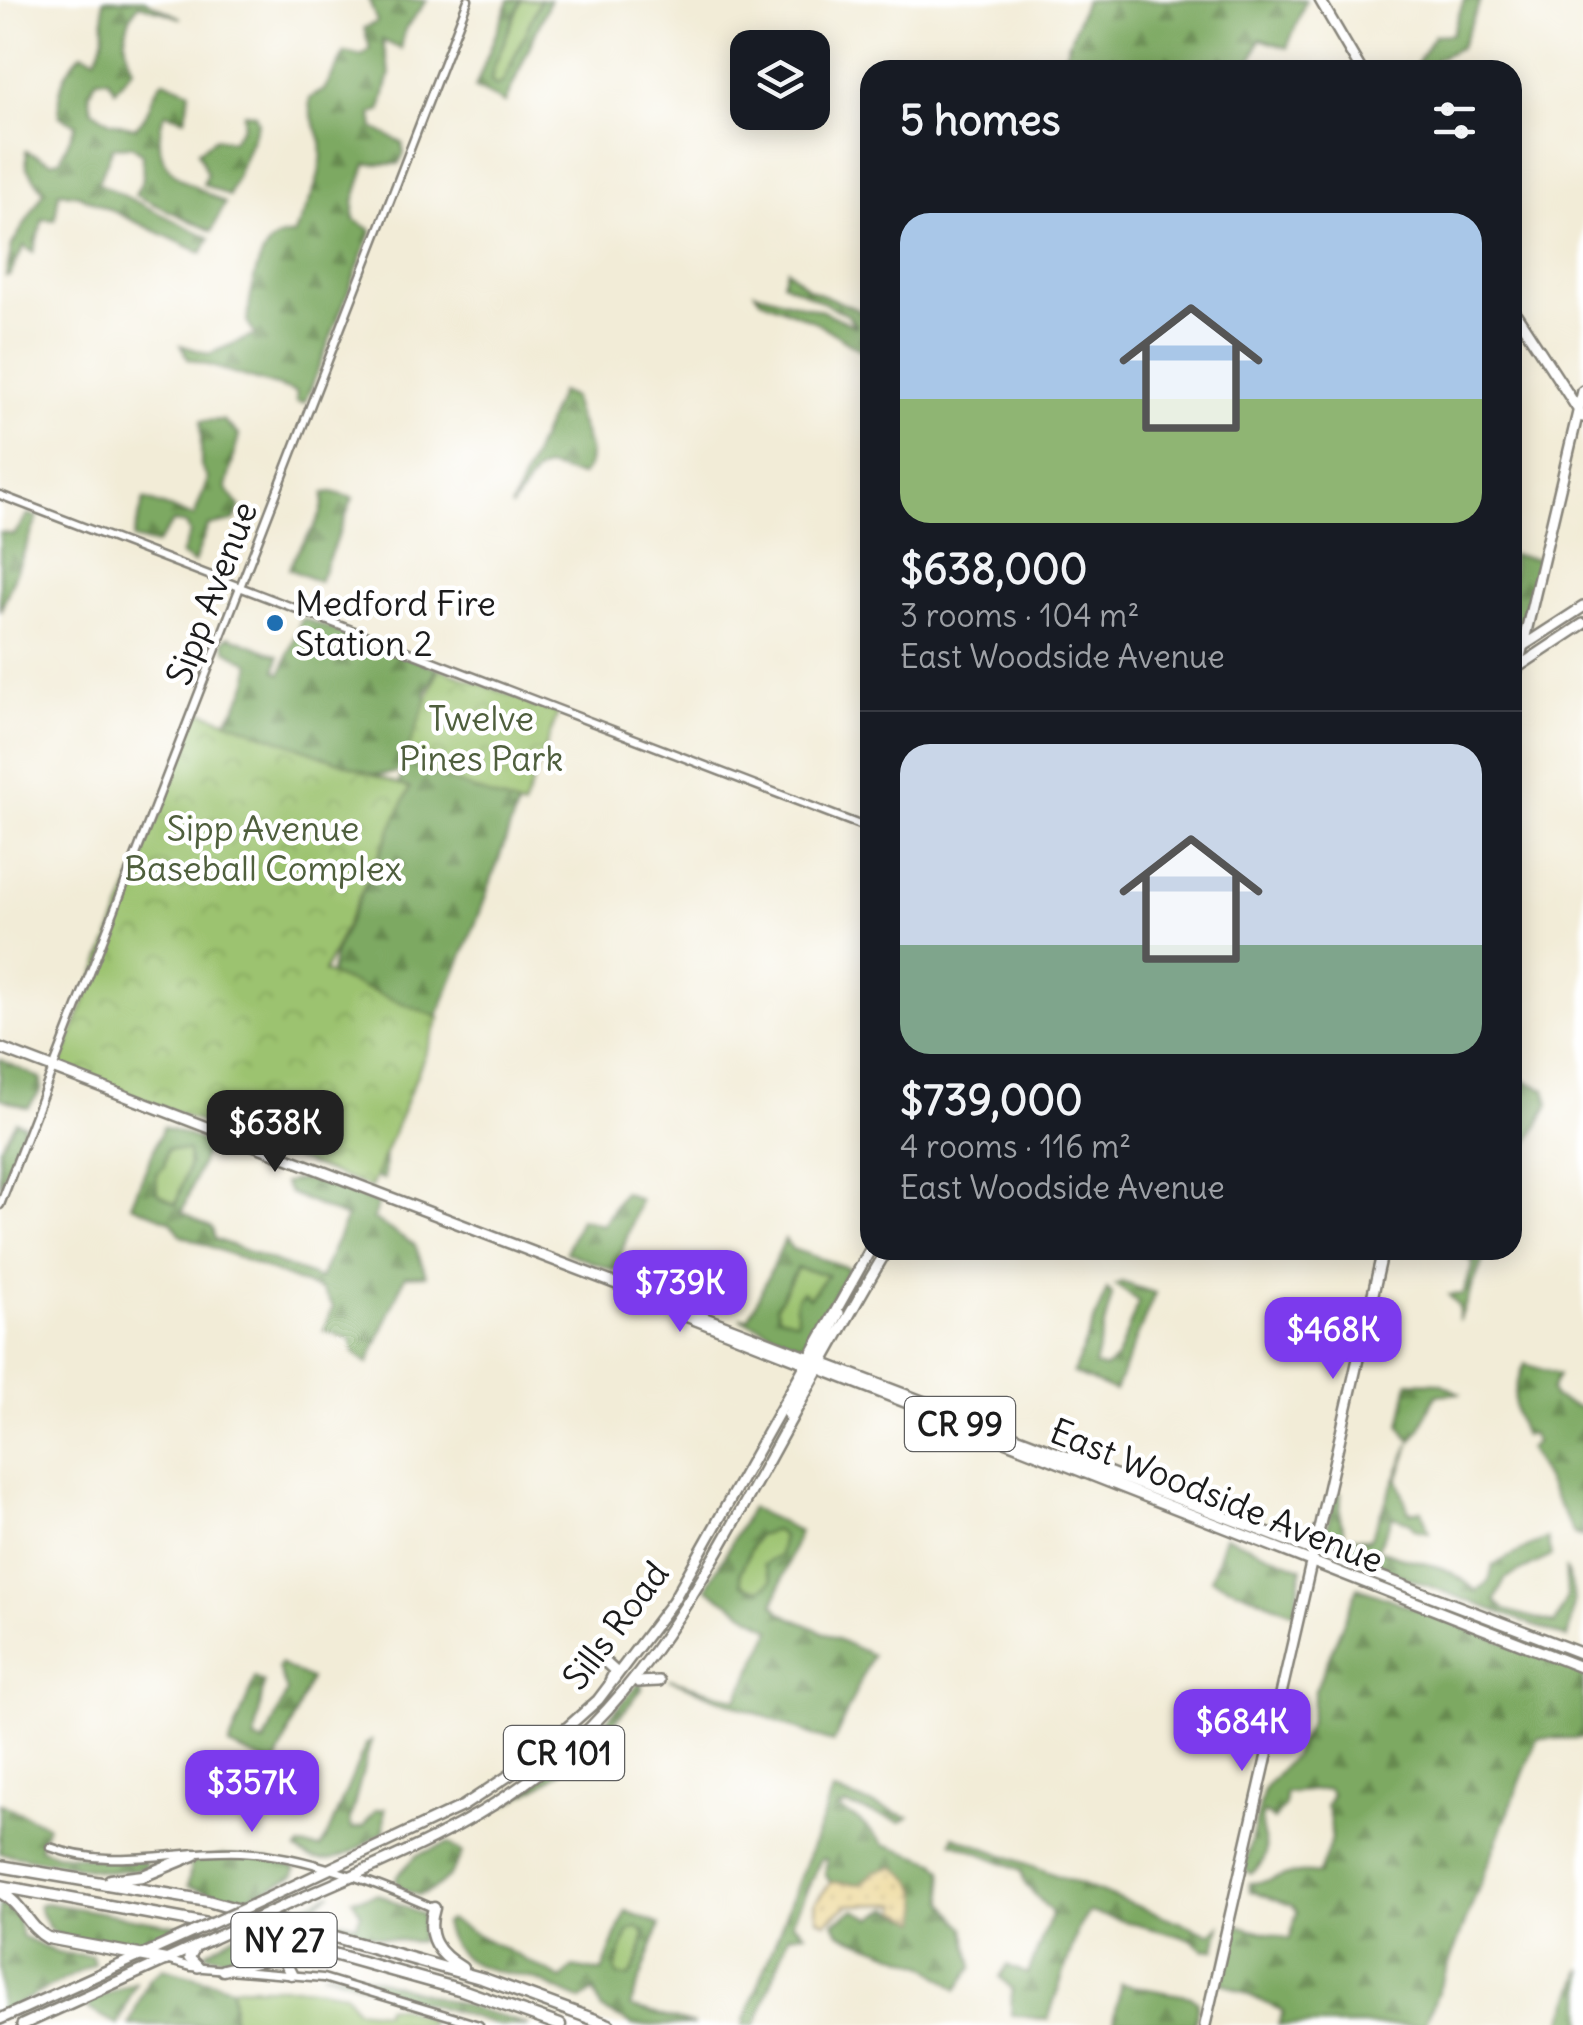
<!DOCTYPE html>
<meta charset="utf-8">
<style>
:root{--surface:#171b24;--page:#20242c;--text:#f1f3f6;--muted:#9ea1a6;--line:#363941;--accent:#7c3aed}
body{margin:0;font-family:Delius,sans-serif;background:var(--page);color:var(--text);height:100vh;display:flex;flex-direction:column;font-size:38px;white-space:nowrap}
*{box-sizing:border-box;margin:0}
p{font-size:32px;color:var(--muted)}
.icon{flex:none;width:55px;height:55px;fill:none;stroke:currentColor;stroke-width:2;stroke-linecap:round;stroke-linejoin:round}
.map{position:relative;flex:1;overflow:hidden}
.details{position:absolute;left:860px;top:60px;width:662px;height:1200px;display:flex;flex-direction:column;background:var(--surface);border-radius:30px;box-shadow:0 5px 25px #0003}
.details>*{flex:none}
.controls{position:absolute;left:730px;top:30px;display:grid;gap:20px}
.controls a{display:grid;place-items:center;width:100px;height:100px;border-radius:20px;background:var(--surface);box-shadow:0 5px 25px #0003;font-size:50px}
.price{position:absolute;translate:-50% -85px;padding:0 22px;border-radius:20px;background:var(--accent);color:#fff;font-size:32px;line-height:65px;filter:drop-shadow(0 2px 5px #0008)}
.price::after{content:'';position:absolute;left:50%;top:60px;width:30px;height:22px;margin-left:-15px;background:inherit;clip-path:polygon(0 0,100% 0,50% 100%)}
.price.selected{background:#222;color:#fff}
ul{padding:0;list-style:none}
li{display:grid;align-content:center;gap:20px;height:530px;padding:0 40px}
li+li{border-top:2px solid var(--line)}
li span{display:grid;place-items:center;height:310px;border-radius:30px;color:#555}
li>.icon{margin-inline-start:auto}
span .icon{width:180px;height:180px;fill:#fffc;stroke-width:1}
li b{font-size:42px}
h2{display:flex;justify-content:space-between;align-items:center;height:120px;padding:0 40px;font-size:42px}
.map>svg:first-child{display:block}
.grass{fill:#9cc36f;stroke:#5c7046;stroke-width:2.5}
.forest{fill:url(#forest-firs);stroke:#4c623f;stroke-width:2.5;fill-rule:evenodd}
.sand{fill:url(#sand-dots);stroke:#857b5d;stroke-width:2.5}
.park{fill:url(#park-crowns);stroke:#5c7046;stroke-width:2.5}
.lines{fill:none;stroke-linecap:round;stroke-linejoin:round}
.minor-casing{stroke:#87847a;stroke-width:11}
.major-casing{stroke:#87847a;stroke-width:14}
.highway-casing{stroke:#87847a;stroke-width:15}
.minor{stroke:#fff;stroke-width:6}
.major{stroke:#fff;stroke-width:9}
.highway{stroke:#fff;stroke-width:10}
.major-bridge-casing{stroke:#87847a;stroke-width:14;stroke-linecap:butt}
.major-bridge{stroke:#fff;stroke-width:9}
.poi-dot{fill:#1f6fb2;stroke:#fff;stroke-width:4}
.labels{text-anchor:middle;dominant-baseline:central;stroke-width:9;stroke-linejoin:round;paint-order:stroke}
.shield{fill:#fff;stroke:#606060;stroke-width:2.5}
.shield-label{font-size:32px;font-weight:bold;fill:#1c1c1c}
.street-label{font-size:35px;fill:#1c1c1c;stroke:#fff}
.poi-label{font-size:35px;fill:#1c1c1c;stroke:#fff;text-anchor:start}
.park-label{font-size:35px;fill:#4f5f3d;stroke:#fff}
</style>
<div class="map">
<svg width="1583" height="2025" viewBox="0 0 1583 2025">
<defs>
<pattern id="forest-firs" width="22" height="20" patternUnits="userSpaceOnUse" patternTransform="scale(2.5)"><rect width="22" height="20" fill="#7da962"/><path d="M5 1l3.5 6h-7zM16 11l3.5 6h-7z" fill="#668950"/></pattern>
<pattern id="sand-dots" width="8" height="8" patternUnits="userSpaceOnUse" patternTransform="scale(2.5)"><rect width="8" height="8" fill="#eeda9e"/><path d="M2 2h.1M6 6h.1" fill="none" stroke="#ccba88" stroke-width="1.8" stroke-linecap="round"/></pattern>
<pattern id="park-crowns" width="20" height="18" patternUnits="userSpaceOnUse" patternTransform="scale(2.5)"><rect width="20" height="18" fill="#9cc36f"/><path d="M2 6a3 3 0 1 1 6 0M12 15a3 3 0 1 1 6 0" fill="none" stroke="#86a760"/></pattern>
</defs>
<rect width="100%" height="100%" fill="#fff"/>
<filter id="ink" filterUnits="userSpaceOnUse"><feTurbulence type="fractalNoise" baseFrequency=".01" numOctaves="2"/><feDisplacementMap in="SourceGraphic" scale="20" xChannelSelector="R" yChannelSelector="G"/><feConvolveMatrix kernelMatrix="1 2 1 2 8 2 1 2 1" color-interpolation-filters="sRGB"/></filter>
<filter id="wash" filterUnits="userSpaceOnUse"><feTurbulence type="fractalNoise" baseFrequency=".0048" numOctaves="4" result="noise"/><feDisplacementMap in="SourceGraphic" scale="40" xChannelSelector="R" yChannelSelector="G"/><feGaussianBlur stdDeviation="2.25" result="paint"/><feColorMatrix in="noise" values="0 0 0 0 0 0 0 0 0 0 0 0 0 0 0 0 0 1.4 0 .05"/><feComposite in="paint" operator="in"/></filter>
<g filter="url(#wash)">
<rect width="100%" height="100%" fill="#f2ecd7"/>
<!-- grass -->
<path class="grass" d="M521 0H540L503 83 496 86 491 81 493 69Z
M167 1149 188 1150 189 1164 176 1204 157 1193 156 1174 164 1166Z
M797 1268 828 1274 809 1298 802 1293 797 1322 779 1316 776 1306Z
M775 1530 783 1536 779 1556 764 1565 773 1579C762 1592 756 1591 742 1584L740 1573 757 1535Z
M638 1927 644 1934C643 1948 637 1965 629 1977L619 1976 615 1970 628 1931Z
M232 1987H307L345 1993 355 2009 384 2012 386 2006 401 2007 428 2019 430 2025H246L233 2020Z"/>
<!-- forest -->
<path class="forest" d="M103 0H144L181 18 139 4C123 24 122 46 133 68L115 90 108 79H97L89 94 92 110 110 122 135 128C154 112 148 94 164 80L190 91 185 119 166 113 163 117C148 172 184 180 225 203L212 231 135 195 143 179 142 154 132 146 113 147 98 183 210 238 202 253 79 195 59 192 55 220 43 219 33 253 24 246 10 275 6 276 12 245 44 192 27 168 26 151 51 162 60 160 76 124 59 116C57 92 63 70 82 53L95 58C109 38 102 22 103 0Z
M369 0H427L405 29 401 49 382 40 390 73 381 110 372 114 374 128 402 143 404 154 398 164H366L354 202V220L372 230 311 388 304 403 297 402 296 392 188 359 181 345 209 354 255 335 247 322C251 293 256 231 294 235 307 206 325 175 321 143 318 126 307 116 310 98L324 90 345 52 362 56 370 49 364 28 377 22Z
M509 0H521L493 69 491 81 496 86 503 82 540 0H550L505 103 475 88Z
M1085 0H1306L1287 48 1260 39 1248 70H1059Z
M1464 0H1481L1461 47 1436 59 1432 70H1413L1434 35 1452 34Z
M244 113 255 114 258 123 229 196 203 184 207 174 198 151 216 138 232 141 243 126Z
M787 269 807 288 870 315V356L816 322 760 299 755 292 820 310 857 327 846 314 783 282Z
M560 392 573 398C575 425 604 455 581 476L547 467 536 472 511 508Z
M223 420 239 435 226 488 240 507 234 521 208 526 194 563 181 555 190 533 186 524 173 522 156 545 133 539 144 499 194 517 208 479 201 466V421Z
M332 492 353 498 319 582 289 569C300 539 324 526 324 493Z
M28 514 38 517 0 612V532L14 535Z
M1512 555 1539 559 1520 641 1513 646Z
M302 618 437 668 425 695 436 716 519 802 479 915 385 1145 384 1179 359 1174 330 977 335 952 389 833 402 771C353 787 271 742 224 723 237 708 251 684 250 664L226 650 223 641 229 636 279 656 276 671 281 674Z
M0 1059 41 1079V1090L28 1108 0 1098Z
M1512 1076 1545 1089 1549 1104 1522 1156 1513 1159Z
M16 1121 25 1125 0 1186V1147Z
M163 1127 209 1143 182 1212 212 1228 215 1239 320 1279 346 1218 289 1193 284 1183C311 1171 352 1194 378 1204L373 1219 415 1245 426 1275 405 1276 368 1364 354 1353 351 1339 323 1330 333 1307 322 1291 181 1235 171 1221 131 1205ZM167 1149 188 1151 189 1164 176 1204 157 1193 156 1174 164 1166Z
M623 1192 640 1200 615 1271 566 1252 580 1219 603 1225Z
M785 1239 792 1249 849 1268 804 1346 739 1318H749ZM797 1268 828 1275 809 1298 802 1292C791 1301 798 1309 797 1321L779 1316 776 1306Z
M1446 1250H1487L1459 1321V1307L1449 1295 1463 1294 1474 1261Z
M1121 1282 1155 1293 1115 1391 1073 1373 1107 1289 1112 1294 1094 1366 1105 1368 1116 1360 1139 1301 1115 1285Z
M1525 1364 1558 1375 1551 1390 1553 1397 1583 1409V1537L1574 1534 1529 1449 1536 1442 1531 1434 1524 1436C1511 1406 1511 1393 1525 1364Z
M1409 1382 1440 1383 1459 1393 1437 1395C1425 1410 1426 1426 1411 1441L1400 1426Z
M1410 1444 1398 1480 1409 1512 1422 1510 1429 1532 1414 1529 1411 1523 1393 1516 1378 1549C1422 1569 1437 1555 1476 1591L1489 1582 1493 1565 1547 1538 1551 1556 1505 1579 1495 1601 1505 1610 1555 1624 1567 1596 1565 1568C1578 1593 1574 1611 1567 1638L1328 1548 1325 1540 1333 1493H1341L1340 1517 1345 1536 1370 1539Z
M751 1508 799 1531 774 1604 781 1613 872 1655 833 1743 669 1679 737 1699 772 1630 706 1588ZM775 1530 783 1536 779 1556 764 1565 772 1580C762 1592 755 1591 742 1584L740 1573 757 1535Z
M1225 1536 1302 1568 1295 1613 1211 1579Z
M1358 1587 1583 1672V1738L1537 1739 1425 2025H1278L1283 2011 1221 1982 1233 1924 1290 1939 1297 1912 1293 1906 1250 1891 1249 1883C1281 1882 1283 1869 1319 1874 1330 1842 1336 1839 1326 1805L1332 1795 1328 1789 1285 1793V1805L1274 1820 1264 1812C1253 1838 1282 1849 1251 1874L1244 1870 1264 1789 1292 1757 1309 1724 1315 1690Z
M280 1664 310 1679 275 1766 229 1746 255 1678 264 1683 255 1739 264 1744 287 1691 278 1669Z
M641 1681 642 1689C599 1744 569 1773 506 1805L593 1736Z
M371 1741 350 1820 352 1829 363 1827 376 1810 385 1809 384 1831C361 1849 324 1874 297 1850L300 1846 320 1848 326 1839 366 1744Z
M833 1791 909 1817 901 1822 845 1805 839 1809 860 1821 884 1844 936 1862 942 1870 945 1903 965 1928 973 1967 957 1990 926 1966 839 1933 834 1922 855 1910 872 1918 889 1908 909 1918 875 1872 862 1884 830 1882 825 1874 827 1859H821L792 1922 805 1933 789 1935 756 2025H743Z
M0 1803 47 1826 39 1848 56 1854 145 1862 147 1868 107 1872 0 1853Z
M954 1836 1210 1934 1220 1926 1215 1949 1204 1950 1191 1939 1089 1912 1079 1927 1048 2020 1011 2015 1012 1989 1000 1977 1007 1965 1028 1974 1052 1913 1025 1884 1021 1870 952 1842Z
M449 1843 462 1853C454 1873 441 1890 418 1895L399 1888 396 1877 417 1855Z
M224 1855 269 1859 296 1868 294 1875C242 1903 244 1902 188 1886L191 1863Z
M332 1893 312 1908V1912L356 1924 361 1913 352 1899 378 1894 422 1915 420 1941C408 1946 305 1921 292 1911Z
M46 1903 180 1926C152 1949 86 1953 55 1933 47 1928 42 1916 38 1906Z
M0 1904 17 1914 22 1937 57 1953 92 1956 94 1964 0 2013Z
M626 1911 660 1925 630 2007 695 2025H633L601 2009 594 1991 581 2000C564 1994 547 1983 530 1978 490 1969 454 1969 444 1923L449 1920 562 1979 573 1967 602 1972ZM638 1927 644 1934C643 1948 637 1966 629 1977L619 1976 615 1970 628 1932Z
M235 1934 253 1942 255 1951 230 1959 204 1953Z
M163 1968 232 1987 233 2020 246 2025H129L148 1980Z
M1583 1968V2025H1561Z
M322 1972 360 1974 528 2025H499Z
M136 1982 118 2025 87 2008 91 2001Z
M1121 1984 1192 1997 1198 2001 1195 2025 1114 2021Z"/>
<!-- sand -->
<path class="sand" d="M894 1867C917 1879 924 1895 919 1921L898 1911V1904L849 1905 826 1922 818 1919 815 1903 831 1882 862 1884 875 1871Z"/>
<!-- park -->
<path class="park" d="M439 668 558 713 523 808 403 763Z
M198 710 410 788 324 972 440 1018 371 1188 59 1068Z"/>
</g>
<g filter="url(#ink)">
<g class="lines">
<!-- minor casing -->
<g class="minor-casing">
<path id="minor" d="M0 495 870 829
M0 1205 468 0
M50 1847C112 1871 178 1849 241 1852 304 1855 376 1883 433 1908
M166 1960 191 1967 323 1978 479 2025"/>
</g>
<!-- major casing -->
<g class="major-casing">
<path id="major" d="M1320 0 1361 70
M1512 308 1583 417
M1512 653 1583 607
M1518 667 1583 624
M1512 691 1583 391
M0 1048 1583 1654
M683 1315 1583 1668
M788 1415 839 1313
M604 1661 615 1671 610 1681
M638 1682 659 1681
M259 1902 463 1806 525 1765 598 1700 673 1601 870 1250
M288 1904C368 1868 453 1836 524 1784 629 1709 689 1605 750 1494 795 1413 839 1330 887 1250
M196 1946 189 1958 198 1967
M0 2019 193 1932
M22 2025 212 1939
M1205 2025 1383 1250"/>
</g>
<!-- highway casing -->
<g class="highway-casing">
<path id="highway" d="M0 1866 208 1901 484 1979 609 2025
M110 1880 143 1876 194 1855
M0 1886 262 1934 462 1990 560 2025
M0 1892C23 1904 27 1927 48 1938L166 1960
M434 1908C425 1937 438 1954 462 1968
M289 1954 286 1964 291 1974
M223 1970 289 1954 315 1953"/>
</g>
<!-- minor -->
<use href="#minor" class="minor"/>
<!-- major -->
<use href="#major" class="major"/>
<!-- highway -->
<use href="#highway" class="highway"/>
<!-- major-bridge casing -->
<g class="major-bridge-casing">
<path id="major-bridge" d="M193 1932 259 1902
M212 1939 288 1904"/>
</g>
<!-- major-bridge -->
<use href="#major-bridge" class="major-bridge"/>
</g>
</g>
<!-- markers -->
<circle class="poi-dot" cx="275" cy="623" r="10"/>
<g class="labels">
<!-- shield labels -->
<g class="shield">
<rect x="905" y="1397" width="110" height="54" rx="8"/>
<rect x="504" y="1726" width="120" height="54" rx="8"/>
<rect x="231.5" y="1913" width="105" height="54" rx="8"/>
</g>
<g class="shield-label">
<text x="960" y="1424">CR 99</text>
<text x="564" y="1753">CR 101</text>
<text x="284" y="1940">NY 27</text>
</g>
<!-- street labels -->
<g class="street-label">
<text transform="translate(211 593) rotate(-69)">Sipp Avenue</text>
<text transform="translate(1217 1495) rotate(22)">East Woodside Avenue</text>
<text transform="translate(615 1625) rotate(-53)">Sills Road</text>
</g>
<!-- poi labels -->
<g class="poi-label">
<text x="295" y="603">Medford Fire<tspan x="295" dy="40">Station 2</tspan></text>
</g>
<!-- park labels -->
<g class="park-label">
<text x="481" y="718">Twelve<tspan x="481" dy="40">Pines Park</tspan></text>
<text x="263" y="828">Sipp Avenue<tspan x="263" dy="40">Baseball Complex</tspan></text>
</g>
</g>
</svg>
<div class="controls">
<a><svg class="icon" aria-label="layers" viewBox="0 0 24 24"><path d="M12 4l9 5-9 5-9-5zM3 14l9 5 9-5"/></svg></a>
</div>
<b class="price selected" style="left:275px;top:1175px">$638K</b>
<b class="price" style="left:680px;top:1335px">$739K</b>
<b class="price" style="left:1333px;top:1382px">$468K</b>
<b class="price" style="left:1242px;top:1774px">$684K</b>
<b class="price" style="left:252px;top:1835px">$357K</b>
<section class="details">
<h2>5 homes<svg class="icon" aria-label="filters" viewBox="0 0 24 24"><path d="M4 7h16M4 17h16"/><circle cx="9" cy="7" r="2"/><circle cx="15" cy="17" r="2"/></svg></h2>
<ul>
<li><span style="background:linear-gradient(#a9c7e8 60%,#8fb573 0)"><svg class="icon" aria-label="home" viewBox="0 0 24 24"><path d="M3 11l9-7 9 7M6 9v11h12V9"/></svg></span><div><b>$638,000</b><p>3 rooms · 104 m²</p><p>East Woodside Avenue</p></div></li>
<li><span style="background:linear-gradient(#c9d6e8 65%,#7fa58c 0)"><svg class="icon" aria-label="home" viewBox="0 0 24 24"><path d="M3 11l9-7 9 7M6 9v11h12V9"/></svg></span><div><b>$739,000</b><p>4 rooms · 116 m²</p><p>East Woodside Avenue</p></div></li>
</ul>
</section>
</div>
